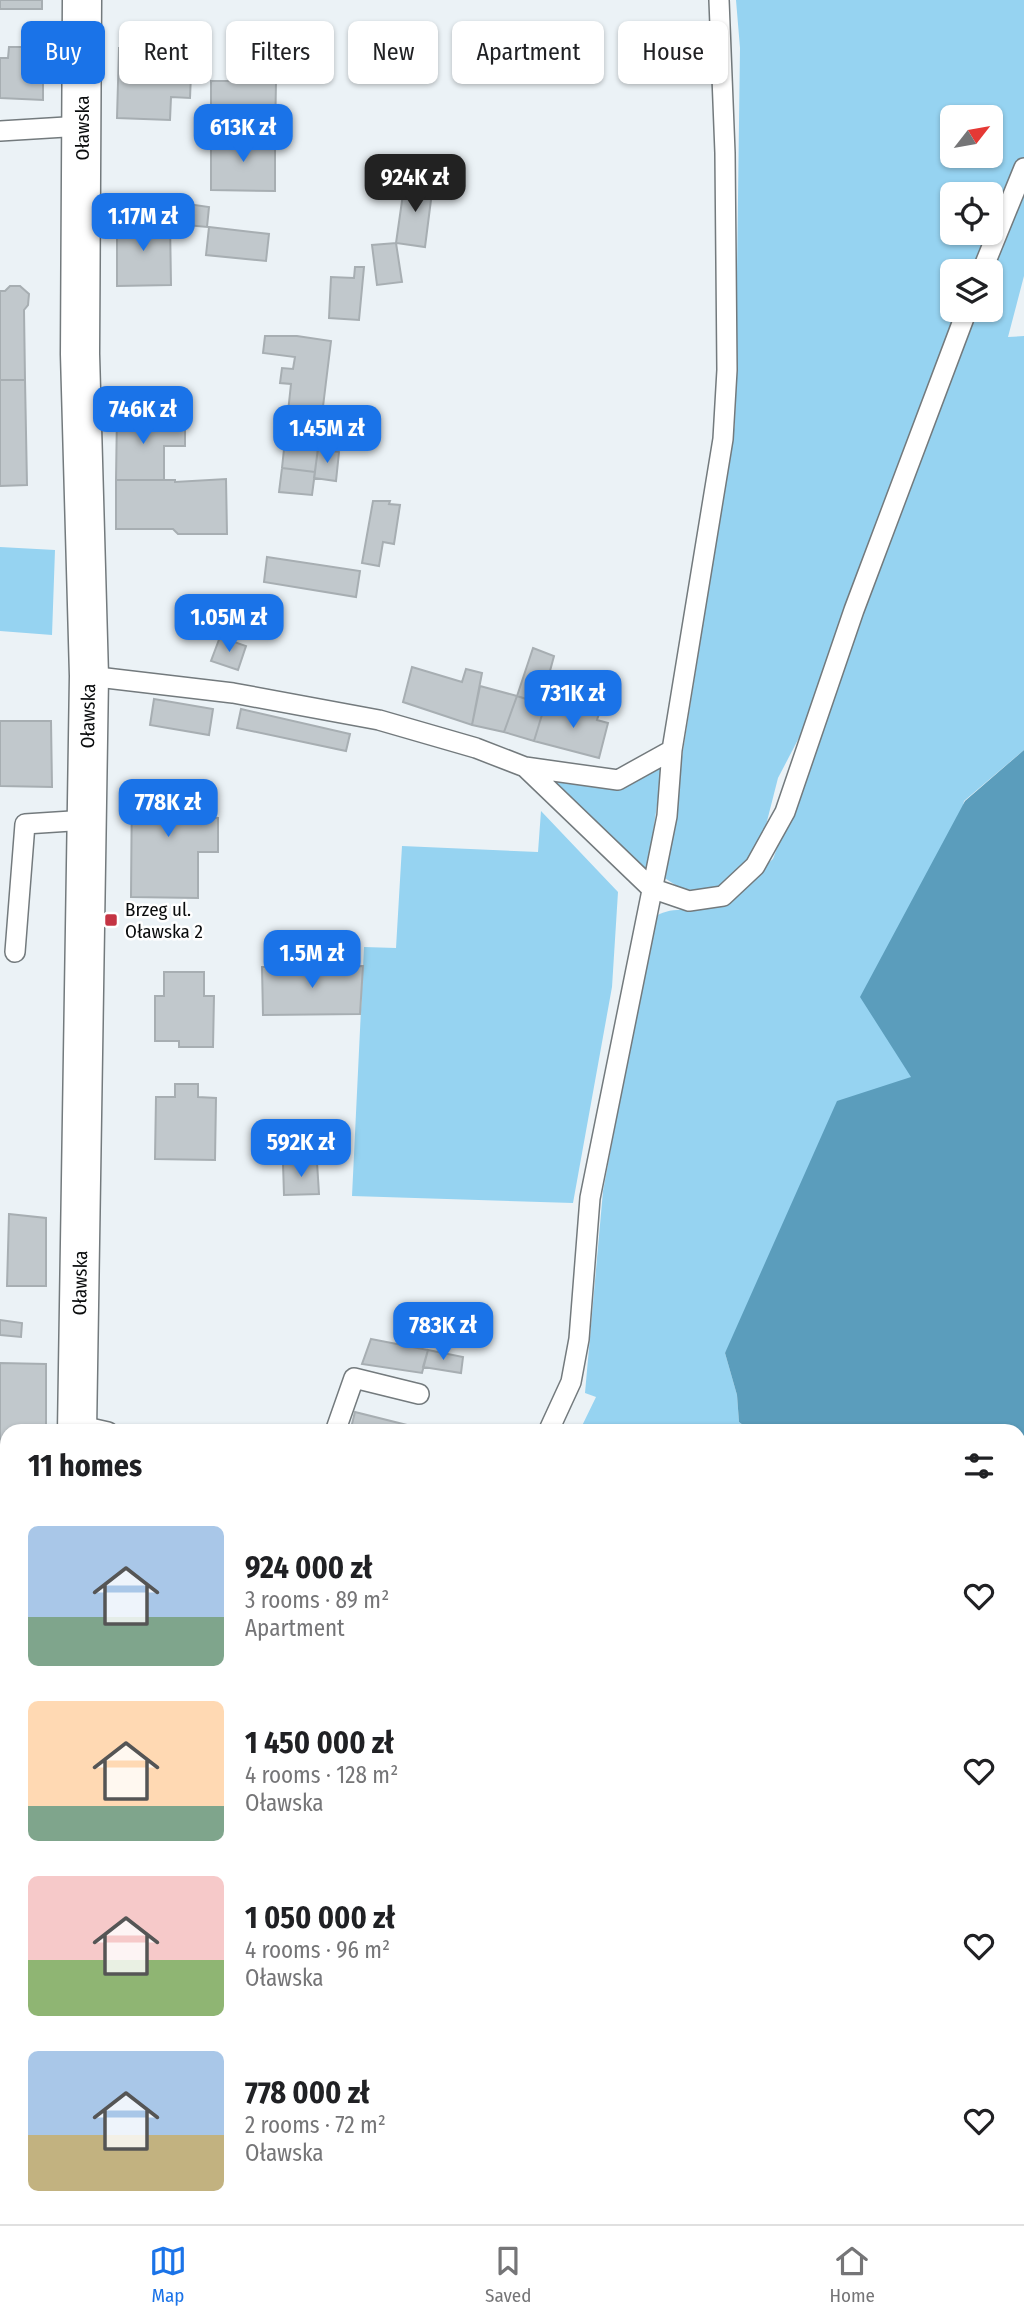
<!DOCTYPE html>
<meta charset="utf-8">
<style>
:root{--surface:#fff;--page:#f2f2f2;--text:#202124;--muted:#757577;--line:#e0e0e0;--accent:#1a73e8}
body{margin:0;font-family:"Fira Sans Condensed",sans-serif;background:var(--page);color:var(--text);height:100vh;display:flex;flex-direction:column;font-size:26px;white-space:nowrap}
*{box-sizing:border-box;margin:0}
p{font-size:23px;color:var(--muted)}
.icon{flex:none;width:38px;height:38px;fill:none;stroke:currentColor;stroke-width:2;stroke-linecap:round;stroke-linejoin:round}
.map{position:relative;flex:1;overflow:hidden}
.sheet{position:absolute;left:0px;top:1424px;width:1026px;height:800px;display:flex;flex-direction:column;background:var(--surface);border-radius:21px 21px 0 0;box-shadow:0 2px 5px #0004}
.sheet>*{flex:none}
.top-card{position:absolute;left:21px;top:21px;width:984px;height:63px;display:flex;gap:14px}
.needle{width:46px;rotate:59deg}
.fabs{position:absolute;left:940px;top:105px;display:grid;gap:14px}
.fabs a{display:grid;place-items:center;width:63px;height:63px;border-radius:10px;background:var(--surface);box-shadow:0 2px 5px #0004;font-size:35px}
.price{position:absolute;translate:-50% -60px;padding:0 16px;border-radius:14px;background:var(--accent);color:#fff;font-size:23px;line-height:46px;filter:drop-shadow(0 2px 4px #0008)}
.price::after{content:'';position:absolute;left:50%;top:42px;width:21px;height:16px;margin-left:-10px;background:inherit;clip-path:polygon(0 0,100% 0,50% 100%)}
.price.active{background:#222;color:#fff}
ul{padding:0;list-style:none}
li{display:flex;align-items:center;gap:21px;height:175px;padding:0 28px}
li span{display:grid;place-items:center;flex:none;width:196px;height:140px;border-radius:10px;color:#555}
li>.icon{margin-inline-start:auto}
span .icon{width:84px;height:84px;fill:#fffc;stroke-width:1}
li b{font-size:30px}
h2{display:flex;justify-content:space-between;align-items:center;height:84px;padding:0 28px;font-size:30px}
.chip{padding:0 24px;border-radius:10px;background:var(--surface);box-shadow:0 2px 5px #0004;font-size:24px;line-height:63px}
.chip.active{background:var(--accent);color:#fff}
.dock{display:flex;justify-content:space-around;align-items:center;height:98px;border-top:2px solid var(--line);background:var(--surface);font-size:19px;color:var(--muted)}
.dock a{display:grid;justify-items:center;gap:4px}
.dock .active{color:var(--accent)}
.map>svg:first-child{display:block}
.built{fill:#d8e8ef}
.green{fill:#96d3f1;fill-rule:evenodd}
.water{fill:#5b9dbc}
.building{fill:#c1c8cc;stroke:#a7aeb2;stroke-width:2}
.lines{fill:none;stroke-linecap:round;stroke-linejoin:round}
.lane-casing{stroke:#737a7d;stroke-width:22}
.street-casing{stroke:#737a7d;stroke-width:41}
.lane{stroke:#fff;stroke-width:19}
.street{stroke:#fff;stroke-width:38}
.poi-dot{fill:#c43443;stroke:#fff;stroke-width:2.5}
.labels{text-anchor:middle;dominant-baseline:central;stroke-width:5;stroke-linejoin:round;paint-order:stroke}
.street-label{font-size:19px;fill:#0a0c0d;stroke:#fff}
.poi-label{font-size:19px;fill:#0a0c0d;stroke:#fff;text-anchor:start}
</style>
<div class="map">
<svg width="1024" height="2224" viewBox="0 0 1024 2224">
<rect width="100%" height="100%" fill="#ebf2f6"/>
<!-- built -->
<path class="built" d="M1024 2095V2224H983L985 2217H1018V2112Z"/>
<!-- green -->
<path class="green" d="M736 0H1024V276L1008 337 1024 336V750L964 801 911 1077 725 1353 737 1395 739 1422 751 1431 579 1432 596 1397 585 1393 603 1191 654 918C668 905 693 913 712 906 735 896 754 875 773 859L864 613 778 778 765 829 746 863 726 884 698 891 680 888 663 877 735 423 740 48ZM952 117H990V156H952ZM952 194H990V233H952ZM952 271H990V310H952Z
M0 547 55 550 52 635 0 631Z
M663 763 647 875 543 779 606 785Z
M541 811 618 892 612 987 573 1203 352 1196 364 947 396 948 402 846 538 852Z
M342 2217H466L470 2224H342Z"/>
<!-- water -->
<path class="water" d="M1024 750V1872L1019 1886 1018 1432 751 1431 739 1422 737 1395 725 1353 837 1101 911 1077 860 997 965 801Z
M466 2217H918L916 2224H470Z"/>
<!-- building -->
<path class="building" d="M0 0H42V9H0Z
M9 47H23V59L43 60V100L0 98V58H8Z
M119 48 192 51 190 98 171 97 170 120 117 118Z
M211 81H276L275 138 211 136Z
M211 136 275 138V191L211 190Z
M405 180 433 184 425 247 396 243Z
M167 201 209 207 207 227 165 223Z
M117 217 170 223 171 285 117 286Z
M209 227 269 234 266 261 206 255Z
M396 243 402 282 377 285 372 245Z
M355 267H364L359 320 329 318 331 277 354 278Z
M10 286H20L29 294 28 305 24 310 25 380H0V291H5Z
M265 336H297L331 341 315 472 282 468 291 384 280 383 282 368 293 369 295 357 263 353Z
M0 380H25L27 485 0 486Z
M117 413H164L163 430H185V446H164V480H116Z
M318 449 339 452 336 481 314 478Z
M282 468 315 472 312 495 279 492Z
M226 479 227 534H178L173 529H116V480H175V482Z
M373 501H390L389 504 400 505 394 544 383 542 379 566 362 563Z
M267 557 360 571 356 597 264 582Z
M220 637 246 646 238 670 211 661Z
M533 648 554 656 547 682 557 687 551 707 517 696Z
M412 667 462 682 466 669 482 673 472 725 403 702Z
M480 686 517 696 504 732 472 725Z
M517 696 545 705 534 741 504 732Z
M154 699 213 709 209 735 150 725Z
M587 701 602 705 597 720 608 723 599 758 534 741 545 705 583 714Z
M241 709 350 734 346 751 237 728Z
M0 721H51L52 787 0 786Z
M132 780 199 781V817L218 818V852H198V898L131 897Z
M363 966 360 1014 263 1015 262 967Z
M164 972H204V996H214L213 1047H179V1041H155V996H164Z
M175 1084H198V1097L216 1098 215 1160 155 1159 156 1097H175Z
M317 1162 319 1194 284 1195 283 1163Z
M9 1214 46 1218V1286H7Z
M0 1320 22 1323 21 1337 0 1335Z
M371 1339 428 1350 422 1373 362 1364Z
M428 1350 463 1357 461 1373 423 1367Z
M0 1363 46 1364V1432H7V1498H0Z
M355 1412 415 1427 413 1432H350Z
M0 1498H7V1514H0Z
M0 1742H7V1825H0Z
M110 2217H128L148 2224H108Z"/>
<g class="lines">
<!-- lane casing -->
<g class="lane-casing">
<path id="lane" d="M0 131 82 126
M982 271 1024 168
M89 676 233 693 379 720 476 748 525 767 618 780 672 750
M525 767 651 888 689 901 723 896 755 866 785 812 854 610 967 310
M15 952 25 824 87 820
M77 1425 108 1432
M335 1432 354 1378 419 1394
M548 1432 571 1382 579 1339 590 1198 667 816 672 750 723 439 727 370 725 153 719 0
M285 2224 286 2217"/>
</g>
<!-- street casing -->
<g class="street-casing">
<path id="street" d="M77 1432 89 676 80 354 82 0
M14 2224 16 2217"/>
</g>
<!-- lane -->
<use href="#lane" class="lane"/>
<!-- street -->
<use href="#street" class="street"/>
</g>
<!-- markers -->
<rect class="poi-dot" x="104" y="913" width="14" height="14" rx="3.5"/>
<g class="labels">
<!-- street labels -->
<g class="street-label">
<text transform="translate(82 128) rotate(-90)">Oławska</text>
<text transform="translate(88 716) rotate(-89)">Oławska</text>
<text transform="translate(80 1283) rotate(-89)">Oławska</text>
</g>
<!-- poi labels -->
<g class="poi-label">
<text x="125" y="909">Brzeg ul.<tspan x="125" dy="22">Oławska 2</tspan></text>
</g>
</g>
</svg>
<div class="fabs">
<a><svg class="needle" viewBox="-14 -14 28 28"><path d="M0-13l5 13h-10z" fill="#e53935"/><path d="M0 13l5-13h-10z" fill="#757577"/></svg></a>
<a><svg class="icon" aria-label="locate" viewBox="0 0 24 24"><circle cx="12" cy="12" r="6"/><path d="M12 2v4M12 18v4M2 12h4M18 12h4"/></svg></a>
<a><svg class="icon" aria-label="layers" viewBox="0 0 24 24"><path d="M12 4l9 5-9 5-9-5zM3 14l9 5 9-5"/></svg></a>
</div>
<b class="price" style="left:243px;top:164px">613K zł</b>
<b class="price active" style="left:415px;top:214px">924K zł</b>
<b class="price" style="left:143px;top:253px">1.17M zł</b>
<b class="price" style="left:143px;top:446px">746K zł</b>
<b class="price" style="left:327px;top:465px">1.45M zł</b>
<b class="price" style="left:229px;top:654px">1.05M zł</b>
<b class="price" style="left:573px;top:730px">731K zł</b>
<b class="price" style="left:168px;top:839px">778K zł</b>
<b class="price" style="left:312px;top:990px">1.5M zł</b>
<b class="price" style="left:301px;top:1179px">592K zł</b>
<b class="price" style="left:443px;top:1362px">783K zł</b>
<div class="top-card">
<a class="chip active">Buy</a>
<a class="chip">Rent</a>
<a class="chip">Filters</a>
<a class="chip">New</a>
<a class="chip">Apartment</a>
<a class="chip">House</a>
</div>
<section class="sheet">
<h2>11 homes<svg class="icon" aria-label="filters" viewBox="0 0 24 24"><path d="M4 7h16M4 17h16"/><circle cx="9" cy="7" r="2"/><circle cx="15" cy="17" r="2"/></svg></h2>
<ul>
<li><span style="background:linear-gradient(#a9c7e8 65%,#7fa58c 0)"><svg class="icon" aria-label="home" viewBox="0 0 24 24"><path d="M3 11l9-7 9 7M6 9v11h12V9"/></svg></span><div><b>924 000 zł</b><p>3 rooms · 89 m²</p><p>Apartment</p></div><svg class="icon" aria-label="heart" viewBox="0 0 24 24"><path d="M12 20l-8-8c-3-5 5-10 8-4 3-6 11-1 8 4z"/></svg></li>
<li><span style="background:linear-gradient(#ffd9b3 75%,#7fa58c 0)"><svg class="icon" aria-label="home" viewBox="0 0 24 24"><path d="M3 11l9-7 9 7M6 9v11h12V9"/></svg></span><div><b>1 450 000 zł</b><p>4 rooms · 128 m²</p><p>Oławska</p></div><svg class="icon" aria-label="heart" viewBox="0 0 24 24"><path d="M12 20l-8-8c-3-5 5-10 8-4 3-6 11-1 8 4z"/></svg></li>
<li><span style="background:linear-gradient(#f6c9c9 60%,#8fb573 0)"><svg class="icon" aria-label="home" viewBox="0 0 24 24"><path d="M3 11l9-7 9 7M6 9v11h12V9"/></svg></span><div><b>1 050 000 zł</b><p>4 rooms · 96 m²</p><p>Oławska</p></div><svg class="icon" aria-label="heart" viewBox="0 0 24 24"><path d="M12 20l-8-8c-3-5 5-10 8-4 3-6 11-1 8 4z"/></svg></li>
<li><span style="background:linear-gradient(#a9c7e8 60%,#c2b280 0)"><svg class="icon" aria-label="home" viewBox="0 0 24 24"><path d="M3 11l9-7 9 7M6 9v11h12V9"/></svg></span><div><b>778 000 zł</b><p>2 rooms · 72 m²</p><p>Oławska</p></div><svg class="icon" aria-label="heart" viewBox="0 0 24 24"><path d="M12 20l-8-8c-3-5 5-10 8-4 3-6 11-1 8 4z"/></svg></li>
</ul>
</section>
</div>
<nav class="dock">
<a class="active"><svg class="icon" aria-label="map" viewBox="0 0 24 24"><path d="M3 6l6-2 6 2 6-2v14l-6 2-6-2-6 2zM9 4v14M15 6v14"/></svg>Map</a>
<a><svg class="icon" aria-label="saved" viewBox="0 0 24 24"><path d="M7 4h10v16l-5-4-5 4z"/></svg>Saved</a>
<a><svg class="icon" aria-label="home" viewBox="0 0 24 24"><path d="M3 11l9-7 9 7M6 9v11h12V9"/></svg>Home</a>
</nav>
